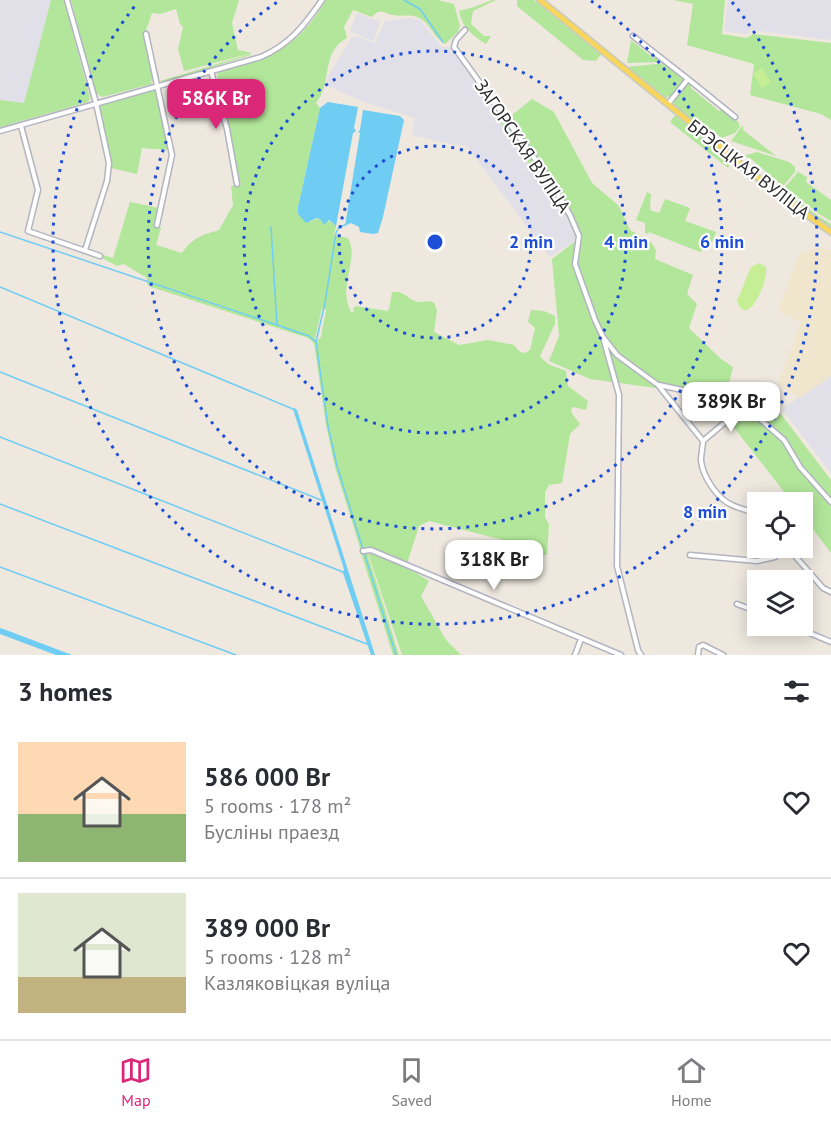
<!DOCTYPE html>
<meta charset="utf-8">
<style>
:root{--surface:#fff;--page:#f2f2f3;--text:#2b2b33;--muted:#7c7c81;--line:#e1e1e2;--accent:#db2777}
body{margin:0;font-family:"PT Sans",sans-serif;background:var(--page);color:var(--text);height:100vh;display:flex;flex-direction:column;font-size:22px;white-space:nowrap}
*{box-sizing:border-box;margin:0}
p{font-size:20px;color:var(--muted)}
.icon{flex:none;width:33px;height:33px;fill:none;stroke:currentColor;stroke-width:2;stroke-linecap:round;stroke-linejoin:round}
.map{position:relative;height:655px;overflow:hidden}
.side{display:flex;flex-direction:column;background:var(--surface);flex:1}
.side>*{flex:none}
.controls{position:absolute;left:747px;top:492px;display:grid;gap:12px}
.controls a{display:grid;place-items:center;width:66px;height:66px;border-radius:0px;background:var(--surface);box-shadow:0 3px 15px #0003;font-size:30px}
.price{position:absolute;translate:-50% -51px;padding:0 14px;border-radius:12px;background:#fff;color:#222;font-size:20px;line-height:39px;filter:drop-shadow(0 2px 3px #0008)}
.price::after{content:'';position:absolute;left:50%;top:36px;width:18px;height:14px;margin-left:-9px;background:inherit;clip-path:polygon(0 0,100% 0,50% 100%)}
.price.active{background:var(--accent);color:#fff}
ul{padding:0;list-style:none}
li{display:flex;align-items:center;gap:18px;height:150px;padding:0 18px}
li+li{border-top:2px solid var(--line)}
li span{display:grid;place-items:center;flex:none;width:168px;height:120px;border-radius:0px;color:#555}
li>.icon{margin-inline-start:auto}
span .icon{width:72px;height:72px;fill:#fffc;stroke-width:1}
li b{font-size:26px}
h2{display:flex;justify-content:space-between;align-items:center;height:72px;padding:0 18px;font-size:26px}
.tabs{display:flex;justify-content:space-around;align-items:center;height:84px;border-top:2px solid var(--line);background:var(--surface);font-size:16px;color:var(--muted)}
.tabs a{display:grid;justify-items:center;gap:3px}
.tabs .active{color:var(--accent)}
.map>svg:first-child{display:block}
.industrial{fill:#e1dfe7}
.education{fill:#f0e6ce}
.green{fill:#b2e69a;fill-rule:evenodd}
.pitch{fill:#c6ee95}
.water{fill:#6fccf3}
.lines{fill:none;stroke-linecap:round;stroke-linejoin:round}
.stream{stroke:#6fccf3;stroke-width:1.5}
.minor-casing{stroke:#b2b4c0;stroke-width:7}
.major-casing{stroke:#c8c8c8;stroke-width:8}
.minor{stroke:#fff;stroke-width:4}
.major{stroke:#f6d65c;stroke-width:5}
.ring{fill:none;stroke:#1d4ed8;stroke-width:3;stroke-dasharray:3 6}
.labels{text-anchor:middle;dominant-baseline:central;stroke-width:4.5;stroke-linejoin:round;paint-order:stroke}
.street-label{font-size:18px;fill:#2c2c2c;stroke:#fff}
.centre{fill:#1d4ed8;stroke:#fff;stroke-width:3}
.ring-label{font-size:18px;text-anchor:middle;font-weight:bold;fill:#1d4ed8;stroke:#fff;stroke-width:4.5;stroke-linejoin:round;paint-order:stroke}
</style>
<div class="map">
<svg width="831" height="655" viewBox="0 0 831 655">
<rect width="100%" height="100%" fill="#eee8df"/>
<!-- industrial -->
<path class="industrial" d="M0 0H51L24 104 0 100Z
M728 0H831V40L749 30 748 34 724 31Z
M357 13 380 22 373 41 350 31Z
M410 18 420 20 441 47 458 48 580 237 550 257 466 145H455L412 135 415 118 364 102 326 85 328 77 352 37H359L375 43 385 21Z
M831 376V473L782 409Z"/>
<!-- education -->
<path class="education" d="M821 247 831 251V376L800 398 778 384 801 322 778 311 799 254Z"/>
<!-- green -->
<path class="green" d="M51 0H64L90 98 88 102 0 127V100L24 103Z
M71 0H239L232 23 238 50 252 53 184 71 178 49 183 27 180 24 176 9 160 14 152 13 145 33 155 80 151 81 152 84 102 97 94 92Z
M326 0H437L454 4 460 26 458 32 445 44C434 38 429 21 417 17 409 14 401 17 393 15 383 13 380 7 372 17L353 10 344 27 347 38C320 52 333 83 316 103L320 108 298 207V214L310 222C318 216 329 220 336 226L334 235 348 238C360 258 337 287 351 312H354L353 308 356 306 387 311 389 309 392 292C403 290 405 297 415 301 422 304 427 299 434 303L437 310 434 332 459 345 488 340 514 345 520 352 525 353 530 350 535 328 528 322 531 310 544 311 555 316V324L540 356C546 365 556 367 566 371L568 386 588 401 586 410 573 407 571 410 573 415 580 424 570 434 562 483 549 485 545 492V517L549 524 547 555H537L503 540 429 521 419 526 406 567 429 581 421 596 446 640 461 655H402L368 553 361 551 335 467 326 425 314 343 308 338 151 287 147 284V278L124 264 117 266 100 257V254L113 258 130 202 159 208 154 225 161 228 156 245 182 253C192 238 202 235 219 230L233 205 231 186 241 185 217 74 221 70C274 57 297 48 326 0ZM322 308 326 310 321 337 317 341 315 339Z
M492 0H496L473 11 471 24 484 36H491L486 44C473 36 461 26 459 11L474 7Z
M517 0H534L602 53 596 61 583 60 517 6Z
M673 0H725L722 34 747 38 753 34 831 43V120L821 114 750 95 754 64 687 45 693 4Z
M631 40 653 58 656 56 663 62 627 63Z
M251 55 164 82 160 81 250 54Z
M666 63 684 79C681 87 673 98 663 98L627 67Z
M687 83H691V88L719 111 721 109 738 122 740 127 735 133 722 138 707 127 697 124 674 106V99Z
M152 90 157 91 169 150 142 148 137 174 111 168 110 158 99 108 103 103Z
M532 99 554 112 592 183 619 206 630 230 651 242 656 250 655 259 693 275 687 294 697 304 689 328 721 359 733 367 729 384 777 409 831 480V553L803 516 802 502H792L732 425 710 400 692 393 590 379 549 361 559 336 552 259 581 237 501 124Z
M675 115 731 162 728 168 670 122Z
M743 125V130L776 156 731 141Z
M757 152 789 162 795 167V172L783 186 750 158 743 156Z
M798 172 807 177 806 182 831 200V221L819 214 785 187Z
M784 189 818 216 831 224V229L784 194Z
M647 192 651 194 650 210 659 213 665 199 690 208 685 221 716 232 712 243 700 252 649 232 648 234 645 233V223L636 220Z
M367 552 399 655H393L362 556 361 554Z"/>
<!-- pitch -->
<path class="pitch" d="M762 68 771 83 762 88 753 74Z
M759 263 766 267C769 279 748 331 737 301L751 267Z"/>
<!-- water -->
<path class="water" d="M328 102 358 107 354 128 356 131 353 133 336 226 329 220 324 225 321 220 317 218 306 223 298 214V207L320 108Z
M363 110 400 116 404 120 383 217 378 233 373 234 360 232 359 227 351 223 345 226 360 133 358 132 360 130Z
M295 408 297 410 375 655H371L343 573 344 569 293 409Z
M0 628 6 630 72 655H56L0 634Z"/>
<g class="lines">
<!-- stream -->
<path class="stream" d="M404 0 420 9 443 42
M345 225 339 227 336 233 325 303 316 342 328 426 337 466 396 655
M271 227 277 325
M0 232 277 325 309 336 316 342
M0 287 293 409
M0 372 321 500
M0 437 343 572
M0 504 367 644
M0 567 236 655"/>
<!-- minor casing -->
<g class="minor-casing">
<path id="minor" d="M67 0 96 103 109 163 107 181 85 250
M465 30 456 40 454 47 548 177 570 215 579 236 575 264 595 320 603 337 617 355 658 385 703 441
M146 34 172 155 157 225
M633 36 688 79 668 104
M211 71 227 129 237 184
M688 79 735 117
M21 126 38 190 28 231 100 256
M0 131 261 57C290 44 304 26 322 0
M604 341 619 395 617 566 638 650 641 655
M659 385 720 398 753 413 784 440 800 467 831 502
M703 441C703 447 701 453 701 460 702 475 717 499 732 505 742 510 749 509 758 516
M703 441 743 407
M788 548 823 588 831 592
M363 551 371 550 621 655
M690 555 757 561 775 557 784 548
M737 604 758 612
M793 626 831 642
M575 655 581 639
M698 655 699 647 703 645 723 655"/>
</g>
<!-- major casing -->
<g class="major-casing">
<path id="major" d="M540 0 778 194 831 232"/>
</g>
<!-- minor -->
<use href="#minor" class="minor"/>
<!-- major -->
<use href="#major" class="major"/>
</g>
<!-- distance rings -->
<g class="ring">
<circle cx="435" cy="242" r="96"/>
<circle cx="435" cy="242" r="191"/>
<path d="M591 1A287 287 0 1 1 279 1"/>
<path d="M732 2A382 382 0 1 1 138 2"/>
</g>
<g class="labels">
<!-- street labels -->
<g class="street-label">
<text transform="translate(523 146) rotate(56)">ЗАГОРСКАЯ ВУЛІЦА</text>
<text transform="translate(749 169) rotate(38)">БРЭСЦКАЯ ВУЛІЦА</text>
</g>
</g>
<circle cx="435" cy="242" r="9" class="centre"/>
<g class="ring-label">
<text x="531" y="248">2 min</text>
<text x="626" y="248">4 min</text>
<text x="722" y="248">6 min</text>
<text x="705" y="518">8 min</text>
</g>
</svg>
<div class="controls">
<a><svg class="icon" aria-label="locate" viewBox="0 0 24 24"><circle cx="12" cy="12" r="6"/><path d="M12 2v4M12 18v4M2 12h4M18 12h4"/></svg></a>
<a><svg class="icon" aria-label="layers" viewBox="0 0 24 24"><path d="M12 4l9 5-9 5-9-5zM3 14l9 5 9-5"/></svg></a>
</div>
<b class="price active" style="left:216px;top:130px">586K Br</b>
<b class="price" style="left:731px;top:433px">389K Br</b>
<b class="price" style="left:494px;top:591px">318K Br</b>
</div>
<section class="side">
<h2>3 homes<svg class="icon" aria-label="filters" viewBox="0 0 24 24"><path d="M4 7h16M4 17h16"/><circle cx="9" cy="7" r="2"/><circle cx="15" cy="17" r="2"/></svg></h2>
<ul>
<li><span style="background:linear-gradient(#ffd9b3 60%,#8fb573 0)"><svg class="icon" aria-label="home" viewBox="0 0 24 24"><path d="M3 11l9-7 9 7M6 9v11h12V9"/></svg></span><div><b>586 000 Br</b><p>5 rooms · 178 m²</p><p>Бусліны праезд</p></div><svg class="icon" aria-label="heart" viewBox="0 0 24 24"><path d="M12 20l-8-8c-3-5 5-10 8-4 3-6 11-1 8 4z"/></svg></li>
<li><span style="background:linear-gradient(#dfe7d0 70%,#c2b280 0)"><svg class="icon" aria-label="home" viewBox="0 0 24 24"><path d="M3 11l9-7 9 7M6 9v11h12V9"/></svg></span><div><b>389 000 Br</b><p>5 rooms · 128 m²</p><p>Казляковіцкая вуліца</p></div><svg class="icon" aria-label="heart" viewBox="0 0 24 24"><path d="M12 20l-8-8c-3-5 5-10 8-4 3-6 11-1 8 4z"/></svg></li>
</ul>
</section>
<nav class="tabs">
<a class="active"><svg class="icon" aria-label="map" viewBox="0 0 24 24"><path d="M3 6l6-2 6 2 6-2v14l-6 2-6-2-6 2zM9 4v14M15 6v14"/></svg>Map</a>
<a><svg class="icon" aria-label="saved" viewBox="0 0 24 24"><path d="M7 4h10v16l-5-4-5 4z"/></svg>Saved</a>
<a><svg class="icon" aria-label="home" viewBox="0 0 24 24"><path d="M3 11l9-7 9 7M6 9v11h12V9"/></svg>Home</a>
</nav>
